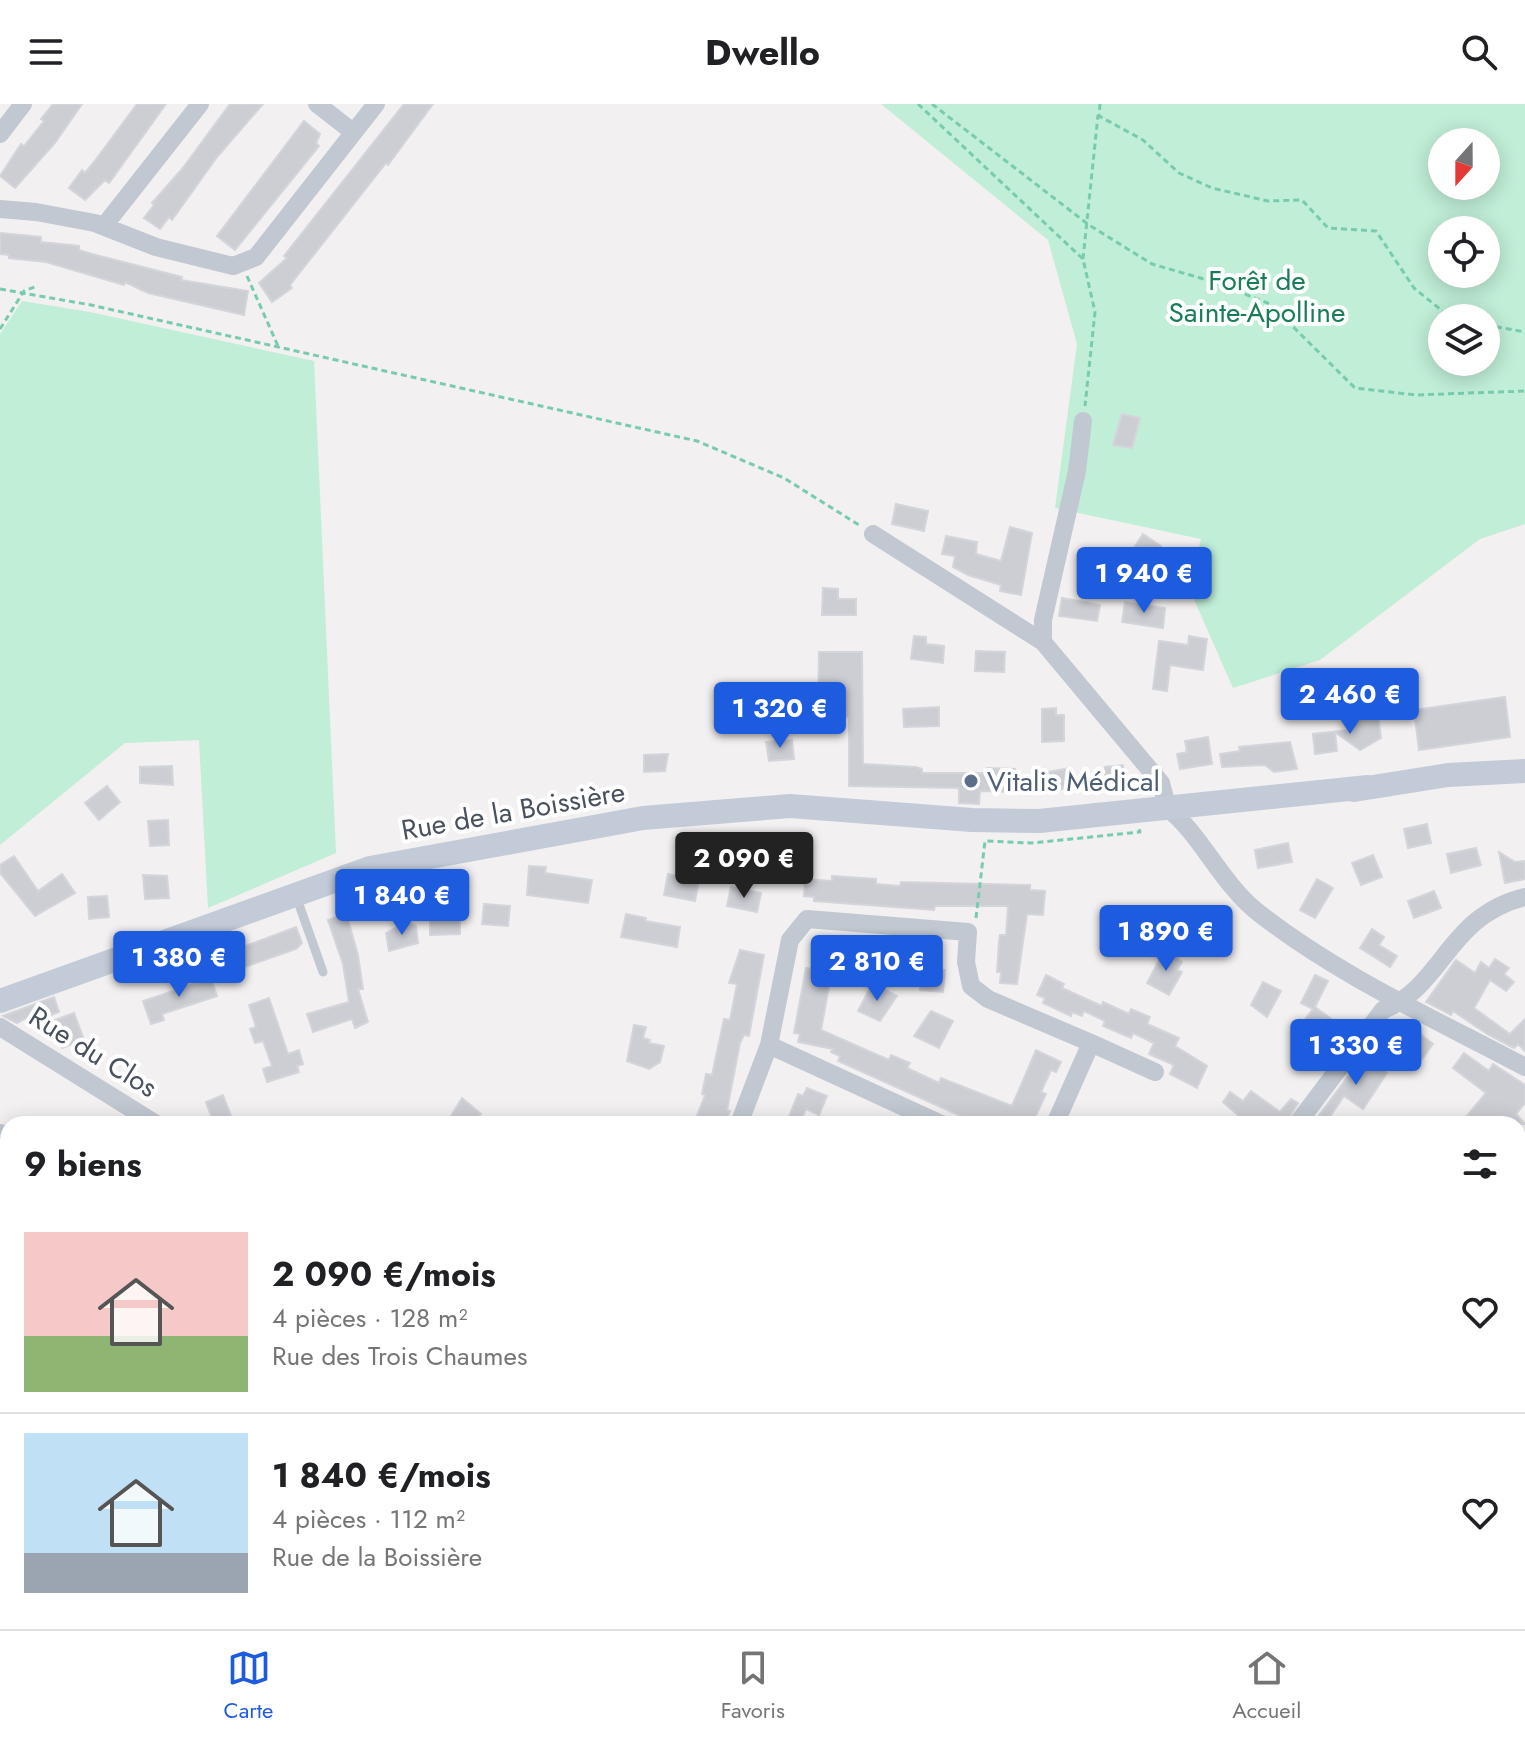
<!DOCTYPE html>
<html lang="fr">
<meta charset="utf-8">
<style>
:root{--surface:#fff;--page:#f2f2f2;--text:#202124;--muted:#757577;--line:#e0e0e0;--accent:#1d5bdf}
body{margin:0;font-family:Jost,sans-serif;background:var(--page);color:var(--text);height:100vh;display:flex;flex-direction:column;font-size:30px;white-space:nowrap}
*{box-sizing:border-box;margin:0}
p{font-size:26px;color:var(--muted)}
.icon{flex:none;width:44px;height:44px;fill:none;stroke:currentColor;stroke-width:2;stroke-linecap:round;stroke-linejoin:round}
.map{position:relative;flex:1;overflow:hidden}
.panel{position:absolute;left:0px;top:1012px;width:1526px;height:514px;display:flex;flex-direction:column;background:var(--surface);border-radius:24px 24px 0 0;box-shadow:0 4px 20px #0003}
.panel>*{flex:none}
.needle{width:52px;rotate:201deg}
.tools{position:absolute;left:1428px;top:24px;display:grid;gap:16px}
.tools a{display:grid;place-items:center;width:72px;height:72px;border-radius:50%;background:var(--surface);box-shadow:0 4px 20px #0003;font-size:40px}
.price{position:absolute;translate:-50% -68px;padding:0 18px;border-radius:8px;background:var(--accent);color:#fff;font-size:26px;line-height:52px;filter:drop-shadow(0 2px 4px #0008)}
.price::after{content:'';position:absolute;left:50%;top:48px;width:24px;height:18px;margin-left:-12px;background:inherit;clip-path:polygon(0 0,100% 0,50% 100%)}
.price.current{background:#222;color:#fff}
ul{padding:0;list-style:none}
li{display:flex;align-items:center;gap:24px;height:200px;padding:0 24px}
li+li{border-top:2px solid var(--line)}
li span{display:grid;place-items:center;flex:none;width:224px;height:160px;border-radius:0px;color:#555}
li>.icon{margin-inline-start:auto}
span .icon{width:96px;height:96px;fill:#fffc;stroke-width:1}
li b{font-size:34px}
h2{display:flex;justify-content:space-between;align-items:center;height:96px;padding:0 24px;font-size:34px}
header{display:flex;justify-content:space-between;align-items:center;height:104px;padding:0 24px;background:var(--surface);font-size:36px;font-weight:700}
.tabs{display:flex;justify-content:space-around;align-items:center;height:112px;border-top:2px solid var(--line);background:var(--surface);font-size:22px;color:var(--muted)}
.tabs a{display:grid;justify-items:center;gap:4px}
.tabs .current{color:var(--accent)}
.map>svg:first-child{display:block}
.green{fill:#c0eed7;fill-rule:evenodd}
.building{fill:#cdced4;stroke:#d4d5db;stroke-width:2}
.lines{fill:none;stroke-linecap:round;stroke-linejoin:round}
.path{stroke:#78ccad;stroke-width:3;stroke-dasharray:6 4;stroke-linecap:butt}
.service{stroke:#c1c8d1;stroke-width:9}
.minor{stroke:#c1c8d1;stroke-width:18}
.secondary{stroke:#c3cbd8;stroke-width:24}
.service-dot{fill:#5c6f8a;stroke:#fff;stroke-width:3}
.labels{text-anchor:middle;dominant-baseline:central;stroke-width:8;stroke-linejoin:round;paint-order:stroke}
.park-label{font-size:28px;fill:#197e57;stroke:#fff}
.service-label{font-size:28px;fill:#4e5e75;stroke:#fff;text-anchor:start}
.street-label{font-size:28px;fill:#48515d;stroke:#fff}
</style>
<header><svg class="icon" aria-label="menu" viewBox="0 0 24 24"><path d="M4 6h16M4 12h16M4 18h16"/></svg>Dwello<svg class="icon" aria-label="search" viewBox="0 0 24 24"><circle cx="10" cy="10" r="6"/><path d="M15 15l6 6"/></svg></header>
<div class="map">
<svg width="1525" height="1525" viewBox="0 0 1525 1525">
<rect width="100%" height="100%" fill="#f2f0f0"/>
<!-- green -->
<path class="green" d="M881 0H1525V420L1480 435 1320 556 1233 584 1189 484 1201 435 1055 404 1077 240 1048 136ZM1442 38H1486V82H1442ZM1442 126H1486V170H1442ZM1442 214H1486V258H1442Z
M22 197 90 208 314 257 336 749 208 804 199 636 125 639 0 741V230Z
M1525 1083V1315L1522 1319 1518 1317V1094Z
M516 1518H743L738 1525H511Z"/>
<!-- building -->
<path class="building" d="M53 0H82L55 39 15 84 0 72 21 40 24 42 44 17 41 15Z
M137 0H166L109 79 105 76 85 96 69 84 82 66 85 69 94 58Z
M230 0H263L217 53 172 116 169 113 160 125 144 114 154 101 152 99 182 65Z
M404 0H433L388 61 386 59 290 181 292 184 272 198 259 179 287 154 284 152Z
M304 17 320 30 316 39 319 42 235 146 217 132Z
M0 129 41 133V138L79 142V146L92 150 182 173 181 176 248 187 244 211 148 189 125 178 124 181 46 158 9 154V151L0 150Z
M1122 310 1140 314 1132 344 1113 341Z
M896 400 928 407 924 427 892 420Z
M1010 423 1032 429 1021 491 1000 487 1001 481 968 471 953 463 955 452 942 450 946 432 977 438 976 450 1001 457Z
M1143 430 1161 442 1148 465 1128 453Z
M823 484 838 485V495H856V511H822Z
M1062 494 1100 501 1097 517 1059 512Z
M1125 498 1165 504 1163 524 1122 518Z
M914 532 926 533V540L944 542 943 559 911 555Z
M1189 532 1207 535 1203 566 1170 561 1167 587 1153 585 1159 537 1188 541Z
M976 547 1005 548 1004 568 975 567Z
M819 548H862L863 660 916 663 922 665V669H987V664L1015 665V688L980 687 979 700 959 699V684L849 682V613L818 612Z
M1505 593 1510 633 1419 646 1414 606Z
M939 603V622L904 623 903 605Z
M1056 604V611H1064V637L1042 638V605Z
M1378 611 1381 634 1360 646 1335 628 1337 647 1315 650 1313 630 1348 626 1356 616Z
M1208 633 1212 660 1180 665 1177 650 1187 648 1185 637Z
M792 636 794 655 769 657 766 638Z
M1290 638 1297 665 1274 668 1265 661 1222 663 1220 650 1240 647 1239 643Z
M668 650 665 667 644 668V651Z
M1123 661 1124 685 1106 686 1105 663Z
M172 662 173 681 140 679V663Z
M1071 664 1074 683 1044 689 1041 669Z
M107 682 120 698 99 716 85 699Z
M168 716 169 741 150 742 148 717Z
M1427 720 1431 739 1408 744 1404 725Z
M1288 739 1292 758 1258 764 1255 746Z
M1476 744 1481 761 1451 769 1447 750Z
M1499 748 1515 758 1525 757V775L1505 779Z
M1373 751 1382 773 1361 781 1352 759Z
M14 752 38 787 62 770 75 789 35 812 0 769V761Z
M529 762 546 763 545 769 592 776 588 799 527 791Z
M668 770 699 776 695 797 664 791Z
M143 771 167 772 169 794 145 795Z
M832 772 876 775V780L900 782 901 778 1030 781V786L1045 787 1043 811 1027 810 1017 880 1000 879 1001 868H997L999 837 1000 831H1006L1008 802H935L934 806 814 797V793L804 792 805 775 832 777Z
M1317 775 1333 784 1315 814 1300 806Z
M731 783 761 789 757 808 727 802Z
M1434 787 1441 804 1414 814 1408 797Z
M107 792 109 813 89 815 88 793Z
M484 800 510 802 508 822 482 820Z
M346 809 358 851 363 885H358L368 918 355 924 352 915 313 928 307 910 349 898 343 860 328 816Z
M430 810H460V830L430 831Z
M626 810 646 814 645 817 680 823 677 843 621 833Z
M406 818 416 822 418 839 389 847 386 829Z
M296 823 302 839 296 845 233 867 227 849Z
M1372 825 1384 833 1379 841 1397 852 1390 863 1360 844Z
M821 841 836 844 821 926 889 956 891 951 910 959 907 964 939 979 941 974 1012 1002 1036 946 1061 958 1056 968 1051 966 1041 988 1046 990 1032 1020 974 1018 838 957 840 952 831 948 833 945 798 938 800 930 794 929 806 864 811 865 813 853 818 855Z
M878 845 905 847 903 868 879 866 883 857 877 856Z
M1165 845 1182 858 1177 866 1182 868 1169 891 1147 879Z
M740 846 764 851 749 932 744 931 740 939 727 1006 730 1007 725 1020H694L705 991 702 990 706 970 712 971 724 915 730 916 737 880 729 879Z
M1495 855 1509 864 1504 870 1514 878 1506 887 1490 876 1474 904 1510 930 1525 915V947L1518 940 1514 944 1487 930 1453 907 1451 911 1426 898 1456 856 1475 869 1481 858 1489 864Z
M932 866H945L943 888 920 886 921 869 932 870Z
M1046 871 1064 880 1062 884 1102 902 1103 898 1129 910 1131 905 1150 913 1147 920 1179 934 1175 942 1207 962 1197 984 1170 970 1174 961 1149 950 1154 939 1133 929 1131 934 1103 922 1105 917 1084 907 1082 912 1072 908 1071 912 1043 899 1045 894 1037 891Z
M1315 871 1328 877 1315 903 1350 929 1326 961 1318 956 1331 937 1304 917 1313 905 1301 899Z
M211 874 217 892 162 910 164 916 151 920 143 897Z
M1263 878 1281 887 1267 913 1251 901Z
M872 880 897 892 880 917 858 907Z
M54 893 59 908 30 919 28 913 17 919 3 912Z
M269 894 288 950 299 946 303 960 297 962 299 968 267 978 263 965 272 962 263 937 255 939 250 925 256 923 249 901Z
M931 907 953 917 939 944 914 932Z
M74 909 84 936 62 944 52 917Z
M634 921 646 923 643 934 650 936 649 939 664 942 660 958 649 965 627 957Z
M1410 922 1433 940 1422 955 1416 950 1412 956 1394 943Z
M1464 949 1489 967 1493 960 1525 981V999L1516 1010 1525 1020H1460L1486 989 1453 964Z
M1364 951 1387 969 1363 1005 1344 992 1325 1020 1317 1014Z
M807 984 827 992 819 1011 806 1005 799 1020H786L798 990 803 992Z
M1251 987 1280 1008 1291 995 1298 999 1285 1020H1248L1223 998 1230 988 1243 997Z
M223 991 234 1020H214L206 998Z
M462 994 481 1010 474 1020H446Z"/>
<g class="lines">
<!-- path -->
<path class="path" d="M918 0 1083 155 1095 208 1085 302
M932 0 1089 121 1152 160 1214 178 1270 200 1355 284 1416 291 1525 287
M1100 0 1099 12 1143 36 1179 69 1212 84 1268 97 1302 96 1328 124 1376 127 1414 184 1451 214
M1083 155 1098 11
M247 172 278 242
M0 185 91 201 697 337 784 374 859 421
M1486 221 1525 228
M0 225 24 187 37 182
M976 814 985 737 1032 739 1140 728 1139 725
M1272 1518 1292 1525
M1240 1525 1244 1518"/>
<!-- service -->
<path class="service" d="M296 792 323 868"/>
<!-- minor -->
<path class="minor" d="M317 0 353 28
M0 30 23 0
M0 105 36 108 95 119 156 143 233 162 256 153 376 0
M104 122 200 0
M1083 317 1077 367 1043 516V538L1161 679 1168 705C1198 727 1221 778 1255 806 1335 870 1435 915 1525 963
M873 430 1043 538
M0 923 156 1020
M1091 939 1155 968
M769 941 941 1020
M739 1020 769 941 790 836 807 815 968 828 966 858 971 882 988 895 1091 939 1055 1020
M1297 1020 1383 906C1444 882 1447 812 1525 793
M0 1029 8 1034
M1518 1398 1525 1405
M804 1518 822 1525
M733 1525 734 1518
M982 1525 988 1518
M1141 1525 1146 1518"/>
<!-- secondary -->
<path class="secondary" d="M1354 686 1448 671 1525 667
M0 897 370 764 643 714 790 702 972 716 1039 717 1368 683"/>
</g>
<!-- markers -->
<circle class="service-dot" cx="971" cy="677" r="8"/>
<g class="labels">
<!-- park labels -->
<g class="park-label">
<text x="1257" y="176">Forêt de<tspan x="1257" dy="32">Sainte-Apolline</tspan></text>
</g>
<!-- service labels -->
<g class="service-label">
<text x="987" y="677">Vitalis Médical</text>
</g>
<!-- street labels -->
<g class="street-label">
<text transform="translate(513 707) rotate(-10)">Rue de la Boissière</text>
<text transform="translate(93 948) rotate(32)">Rue du Clos</text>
</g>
</g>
</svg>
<div class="tools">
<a><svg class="needle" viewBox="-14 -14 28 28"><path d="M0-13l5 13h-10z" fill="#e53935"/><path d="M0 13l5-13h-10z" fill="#757577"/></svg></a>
<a><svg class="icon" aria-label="locate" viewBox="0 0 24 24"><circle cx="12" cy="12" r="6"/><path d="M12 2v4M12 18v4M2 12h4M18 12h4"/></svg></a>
<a><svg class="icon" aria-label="layers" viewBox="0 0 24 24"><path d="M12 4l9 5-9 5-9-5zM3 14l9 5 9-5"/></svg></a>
</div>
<b class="price" style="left:1144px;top:511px">1 940 €</b>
<b class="price" style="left:1350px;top:632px">2 460 €</b>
<b class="price" style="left:780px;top:646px">1 320 €</b>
<b class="price current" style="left:744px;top:796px">2 090 €</b>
<b class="price" style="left:402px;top:833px">1 840 €</b>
<b class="price" style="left:1166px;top:869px">1 890 €</b>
<b class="price" style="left:179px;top:895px">1 380 €</b>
<b class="price" style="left:877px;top:899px">2 810 €</b>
<b class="price" style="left:1356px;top:983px">1 330 €</b>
<section class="panel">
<h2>9 biens<svg class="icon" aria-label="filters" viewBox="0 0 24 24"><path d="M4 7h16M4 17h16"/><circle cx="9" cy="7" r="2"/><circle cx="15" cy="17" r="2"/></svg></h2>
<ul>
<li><span style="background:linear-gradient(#f6c9c9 65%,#8fb573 0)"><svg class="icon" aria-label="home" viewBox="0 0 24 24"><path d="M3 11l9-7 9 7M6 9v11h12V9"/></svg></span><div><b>2 090 €/mois</b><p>4 pièces · 128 m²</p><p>Rue des Trois Chaumes</p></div><svg class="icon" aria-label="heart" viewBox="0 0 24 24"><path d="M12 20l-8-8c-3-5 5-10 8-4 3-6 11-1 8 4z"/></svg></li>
<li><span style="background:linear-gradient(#bfe0f5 75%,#9aa5b1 0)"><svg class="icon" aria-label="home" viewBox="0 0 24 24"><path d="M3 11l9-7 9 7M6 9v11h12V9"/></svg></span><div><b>1 840 €/mois</b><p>4 pièces · 112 m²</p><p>Rue de la Boissière</p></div><svg class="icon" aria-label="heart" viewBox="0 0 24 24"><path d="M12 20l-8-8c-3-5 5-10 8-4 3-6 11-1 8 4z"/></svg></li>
</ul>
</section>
</div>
<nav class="tabs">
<a class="current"><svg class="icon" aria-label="map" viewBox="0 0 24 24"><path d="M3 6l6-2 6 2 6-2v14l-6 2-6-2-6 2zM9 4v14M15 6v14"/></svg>Carte</a>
<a><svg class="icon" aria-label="saved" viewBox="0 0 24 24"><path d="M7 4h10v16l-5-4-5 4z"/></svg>Favoris</a>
<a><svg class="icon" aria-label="home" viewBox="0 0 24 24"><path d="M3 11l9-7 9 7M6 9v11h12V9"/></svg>Accueil</a>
</nav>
